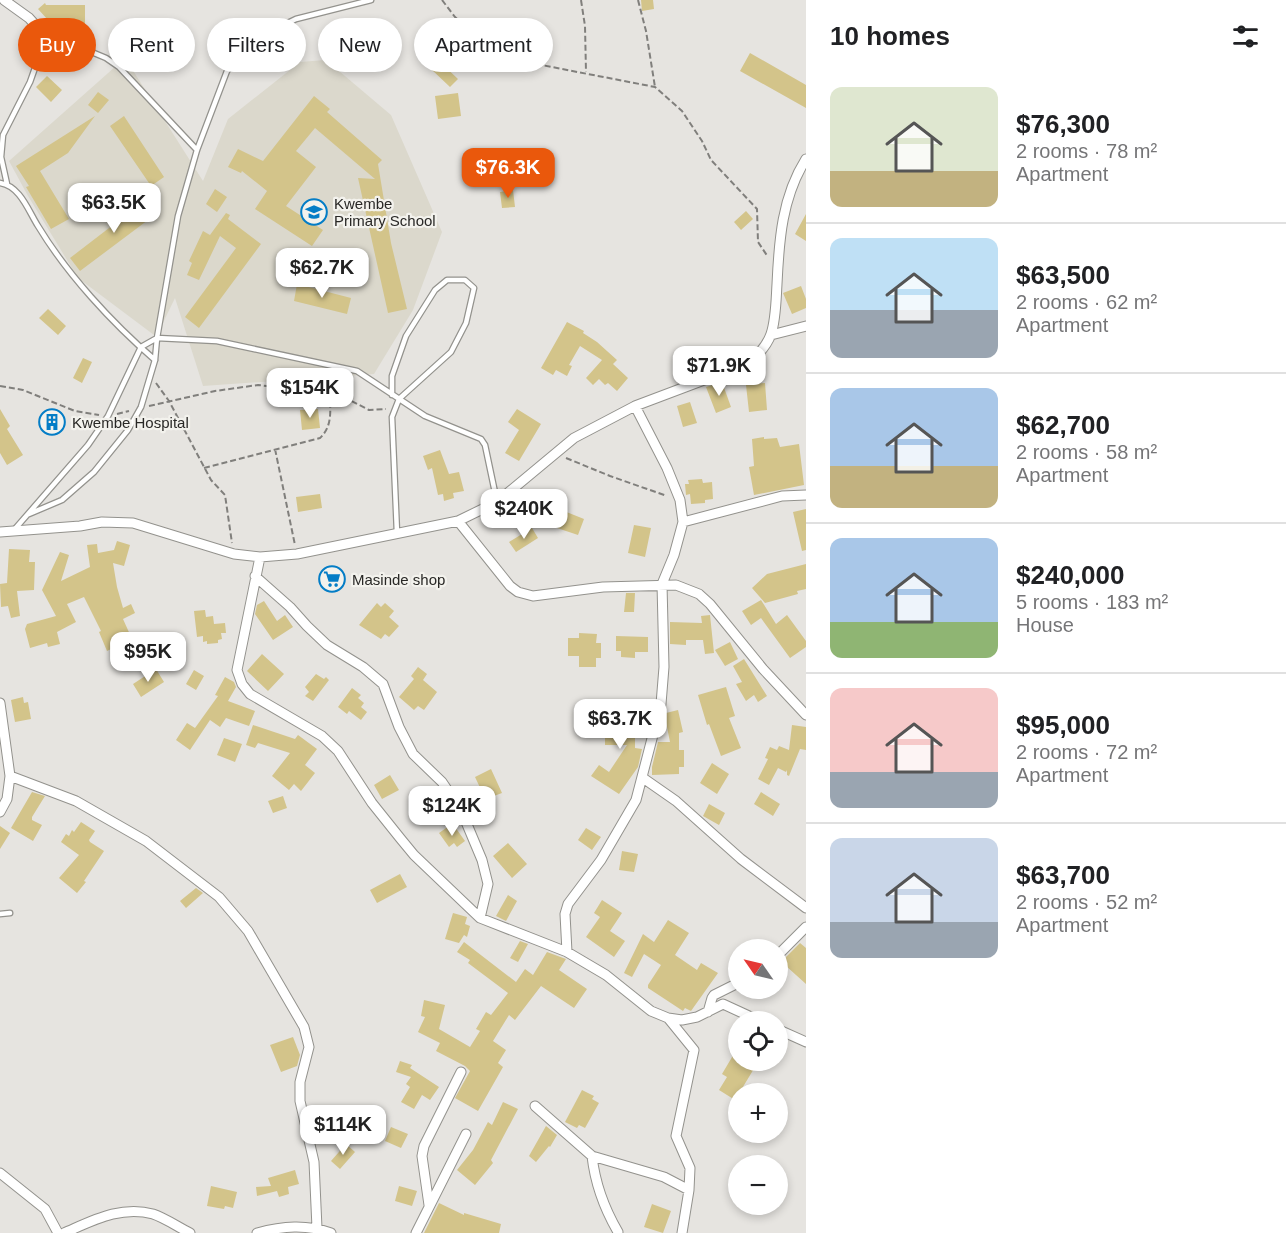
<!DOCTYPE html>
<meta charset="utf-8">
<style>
:root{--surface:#fff;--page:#f6f6f6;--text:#202124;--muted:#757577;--line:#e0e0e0;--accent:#ea580c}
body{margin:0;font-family:Arial,sans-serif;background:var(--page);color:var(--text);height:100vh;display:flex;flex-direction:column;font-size:22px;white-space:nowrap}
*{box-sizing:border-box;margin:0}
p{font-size:20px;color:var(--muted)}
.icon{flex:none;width:33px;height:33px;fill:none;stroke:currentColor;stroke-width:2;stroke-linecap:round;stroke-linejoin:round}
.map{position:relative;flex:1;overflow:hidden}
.panel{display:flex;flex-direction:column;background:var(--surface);width:480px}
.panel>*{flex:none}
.hud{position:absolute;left:18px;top:18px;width:570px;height:54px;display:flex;gap:12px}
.needle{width:39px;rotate:304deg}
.buttons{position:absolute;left:728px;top:939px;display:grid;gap:12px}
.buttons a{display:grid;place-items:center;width:60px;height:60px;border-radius:50%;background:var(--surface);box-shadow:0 3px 9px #0003;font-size:30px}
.price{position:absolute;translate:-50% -51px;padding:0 14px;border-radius:12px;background:#fff;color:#222;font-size:20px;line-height:39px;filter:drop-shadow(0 2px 3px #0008)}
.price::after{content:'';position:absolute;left:50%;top:36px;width:18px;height:14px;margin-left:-9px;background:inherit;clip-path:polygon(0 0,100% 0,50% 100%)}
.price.selected{background:var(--accent);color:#fff}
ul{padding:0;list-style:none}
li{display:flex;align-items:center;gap:18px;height:150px;padding:0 24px}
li+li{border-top:2px solid var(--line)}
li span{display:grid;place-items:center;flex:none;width:168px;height:120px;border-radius:12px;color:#555}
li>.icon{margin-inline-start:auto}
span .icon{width:72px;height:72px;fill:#fffc;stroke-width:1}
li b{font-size:26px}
h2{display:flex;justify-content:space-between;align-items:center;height:72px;padding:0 24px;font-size:26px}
.chip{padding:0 21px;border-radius:27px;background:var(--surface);box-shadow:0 3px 9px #0003;font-size:21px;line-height:54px}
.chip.selected{background:var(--accent);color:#fff}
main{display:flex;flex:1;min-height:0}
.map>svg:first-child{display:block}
.built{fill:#dbd8cc}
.building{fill:#d3c48a}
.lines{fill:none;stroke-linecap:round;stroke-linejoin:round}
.lane-casing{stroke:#93928d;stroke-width:7}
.street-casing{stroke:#93928d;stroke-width:11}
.path{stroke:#807f7c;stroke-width:2;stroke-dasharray:6 3;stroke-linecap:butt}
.lane{stroke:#fff;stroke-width:4.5}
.street{stroke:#fff;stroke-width:9}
.labels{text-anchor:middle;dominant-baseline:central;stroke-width:4.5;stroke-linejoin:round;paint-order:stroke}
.poi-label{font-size:15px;fill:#292826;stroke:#f3f2ed;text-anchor:start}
</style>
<main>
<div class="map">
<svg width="806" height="1233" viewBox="0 0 806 1233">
<rect width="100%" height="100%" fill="#e6e4e0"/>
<!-- built -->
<path class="built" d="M125 58 203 181 228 119 300 62 326 60 391 115 442 232 413 310 374 374 203 386 175 298 160 329 162 341 78 278 28 196 9 161Z"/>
<!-- building -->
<path class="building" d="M641 0H653L654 9 642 11Z
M45 3 46 5H85V25H74V21L48 20 38 9Z
M750 53 806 85V108L740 71Z
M439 61 458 79 450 87 431 69Z
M47 76 62 90 51 102 36 87Z
M98 92 109 100 98 113 88 105Z
M458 93 461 116 438 119 435 96Z
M314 96 330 109 327 112 382 160 378 164 391 243 407 309 388 313 358 178 375 179 315 128 296 151 316 167 286 206 323 230 312 246 255 209 267 191 242 171 241 173 228 167 238 149 263 161Z
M95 116 68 153 40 171 69 219 51 229 26 187 29 186 16 166Z
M124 116 164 177 151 186 110 126Z
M215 189 227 197 217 212 206 204Z
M513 190 515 207 502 208 500 192Z
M145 199 156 214 80 271 70 258 126 215 124 212Z
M746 211 753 219 741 230 734 222Z
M226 213 230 215 228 219 261 244 199 328 185 317 236 248 220 236 199 280 187 275 192 263 189 261 203 231 210 235Z
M806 214V241L795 234Z
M297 284 351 298 347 314 294 301Z
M801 286 806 299V308L792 314 783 293Z
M48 309 66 326 58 335 39 318Z
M567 322 584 331 583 333 597 342 617 360 613 364 628 378 617 391 608 383 605 385 599 379 593 385 586 378 602 360 580 346 569 365 572 366 567 376 556 370 553 375 541 368Z
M83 358 92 362 82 383 73 378Z
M722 382 731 407 716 413 706 387Z
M765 383 767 410 749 412 746 385Z
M690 402 697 423 683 427 677 406Z
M0 409 10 426 7 429 23 455 7 465 0 453Z
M318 409 320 428 302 430 300 410Z
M517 409 541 424 519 461 505 453 519 430 508 422Z
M51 410 63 417 52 434 40 426Z
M764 437V439L777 438 780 447 799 444 804 485 754 495 749 467 754 466 752 439Z
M440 450 449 474 459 472 464 491 453 493 454 498 444 501 443 494 438 495 432 468 428 470 423 456Z
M702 479 703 483 712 482 713 499 705 500V503L691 504 690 494 686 495 685 484H689L688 480Z
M320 494 322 508 298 512 296 497Z
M806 509V550L802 551 793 512Z
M564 511 584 519 578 535 557 528Z
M634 525 651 528 645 557 628 553Z
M532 528 538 538 516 552 509 542Z
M117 541 130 545 124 566 113 563 117 587 123 608 131 604 135 613 123 619 132 639 107 651 99 632 101 631 84 597 67 604 76 622 57 632 60 644 48 647 47 643 30 648 25 629 27 624 56 616 42 590 60 552 69 555 61 581 90 567 87 545 97 544 98 553 114 550Z
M9 549 30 550 29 562H35L34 590 17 591 20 616 11 618 8 606 1 607 0 584 7 583Z
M806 564V589L797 591 798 594 765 603 752 588 767 574Z
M626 593H635L634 612H624Z
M761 600 776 624 787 615 806 641V647L790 658 761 618 751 625 742 611Z
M264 601 277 621 285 615 293 627 273 640 255 614 257 605Z
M377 603 381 607 385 603 394 611 389 617 399 626 389 637 385 634 381 639 359 625Z
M205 610 206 617 213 616 214 624 225 623 226 633H221L222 639 218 640V643L207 644V641L203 642V636L197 637 194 611Z
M710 615 714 653 705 654 703 640H686V645L670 644V622L702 623 701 616Z
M579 633 597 634 596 643H601V658H596V667H579V656H568V638H579Z
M616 636 648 637V652H635V658L621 657V651H616Z
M730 642 738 659 725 666 715 650Z
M262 654 284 674 268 691 247 671Z
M744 659 767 696 758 702 754 695 746 701 736 684 742 682 733 666Z
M418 667 427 674 423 680 437 692 424 710 418 706 414 710 399 697 414 679 411 676Z
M156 669 164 682 141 697 133 684Z
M194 670 204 676 196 690 186 684Z
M316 674 324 679 326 677 329 680 313 701 305 696 309 692 305 687Z
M225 677 234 682 236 687 228 701 255 711 249 726 226 718 220 727 210 720 190 750 176 740 187 723 195 728 218 696 215 695Z
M726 687 735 716 729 718 741 748 721 756 709 724 707 725 698 695Z
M352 688 361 695 358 698 364 703 361 707 367 712 361 720 349 711 347 714 338 707Z
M23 697 24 703 28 702 31 719 15 722 11 700Z
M678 710 683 732 679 733V750H684V767H679V774L652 775V767L658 742H670L665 717 666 713Z
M635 711V748L642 749 638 767 619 794 591 776 599 765 609 772 627 745H605V712Z
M253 725 295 739 298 735 317 749 305 765 315 773 301 791 294 784 289 790 272 776 290 753 258 743 255 748 246 745Z
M792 725 806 727V750L800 749 789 776 787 775V770L786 772 778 768 769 785 758 779 768 759 765 758 770 747 777 750 779 746 789 750Z
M224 738 242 744 235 762 217 755Z
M712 763 729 774 717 794 700 783Z
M491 769 502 793 494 796 492 793 484 796 475 777Z
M390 775 399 790 382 799 374 785Z
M32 792 45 796 32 817V820L42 825 33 841 11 828Z
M761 792 780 804 773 816 754 804Z
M283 796 287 808 273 813 268 801Z
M709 804 725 813 719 825 703 816Z
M81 822 95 831 89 840 90 842 104 851 84 881 86 882 77 893 59 878 79 855 61 842 66 834 69 836 72 830 74 832Z
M0 826 10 833 0 849Z
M449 826 451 830 455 827 465 841 457 847 454 843 449 847 439 833Z
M586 828 601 837 592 850 578 840Z
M508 843 527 864 512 878 493 856Z
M622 851 638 854 634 872 619 870Z
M400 874 407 887 377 903 370 890Z
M196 888 203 893 186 908 180 901Z
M508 895 517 901 506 921 496 916Z
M602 900 622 913 610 931 625 941 614 957 586 937 600 917 594 913Z
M453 913 467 917 465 924 470 926 467 937 464 935 459 943 445 939Z
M668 920 689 933 675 955 697 970 701 963 718 973 691 1011 685 1008 683 1011 648 988V985L661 965 644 954 632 977 624 973 643 934 654 942Z
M520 941 528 944 518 962 510 958Z
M464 942 516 982 525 969 533 975 547 952 566 959 559 970 587 989 574 1008 541 986 515 1020 509 1015 493 1041 506 1050 498 1063 503 1067 478 1111 455 1098 470 1071 465 1066 436 1051 440 1043 418 1032 425 1017 421 1016 424 1000 445 1005 439 1029 470 1047 480 1031 476 1029 486 1012 491 1015 508 993 468 963 470 960 457 952Z
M800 943 806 948V984L786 966 782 970 777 966V963L782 961Z
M293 1037 300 1055 297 1066 281 1072 270 1045Z
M738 1047V1060H745L755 1067 735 1100 719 1090 727 1077 722 1074Z
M400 1061 412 1065 410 1068 439 1087 430 1100 422 1095 414 1109 401 1102 410 1087 406 1084 411 1077 396 1072Z
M582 1090 594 1096 592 1099 599 1103 585 1128 579 1125 577 1128 565 1122Z
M503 1102 518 1109 491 1160 493 1163 475 1185 457 1170 473 1150 488 1122 492 1125Z
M546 1126 557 1135 550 1147 549 1146 536 1162 529 1156Z
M391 1127 408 1134 401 1148 385 1141Z
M346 1144 355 1152 340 1169 331 1161Z
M295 1170 299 1184 288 1187 289 1194 279 1197 277 1191 257 1196 256 1187 271 1186 268 1178Z
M211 1186 237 1192 233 1208 225 1206 224 1209 207 1206Z
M399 1186 417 1191 412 1206 395 1201Z
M439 1203 464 1215V1213L501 1224 499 1233H424Z
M652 1204 671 1211 663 1233 644 1227Z"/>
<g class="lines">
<!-- lane casing -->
<g class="lane-casing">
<path id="lane" d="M38 28 72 50 94 53 106 58 119 67 197 150
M0 183C20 186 28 210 38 226 67 274 112 323 155 360
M7 184 1 157 3 135 30 82 47 34
M392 395V376L406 336 435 290 447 280H465L474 288 466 323 451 352 399 399 392 417 397 533
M29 514 62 500 94 472 128 430 141 407 155 360 157 338 178 216 197 150 227 71 244 50 263 35 296 19 371 0
M14 530 88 445 108 416 141 347 157 338 217 341 357 371 425 416 481 439 485 445 497 502
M0 914 10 913"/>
</g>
<!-- street casing -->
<g class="street-casing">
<path id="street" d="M4 0 29 18 38 28
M771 335 806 326
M458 521 510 586 518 592 533 596 603 587 676 585 699 594 710 604 763 669 806 715
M683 522 782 496 806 495
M0 532 80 526 102 522 133 523 234 554 260 557 297 554 458 521 497 502 574 438 635 406 749 363C758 355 767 346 771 334 776 319 776 300 777 284 779 240 782 197 806 159
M260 557 237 670 242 684 250 694 322 736 338 751 372 803 400 838 414 855 480 918 567 952 606 975 651 1011 668 1018 682 1020 697 1017 723 1004 762 1022
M255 576 290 607 307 626 327 645 363 667 383 684 399 727 413 754 442 782 461 810 482 860 488 884 480 918
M0 703 10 776 7 799 0 812
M10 776 76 801 146 841 219 897 248 931 304 1027 309 1047 300 1082V1101L314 1162 317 1228
M643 778 676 801 741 859 806 908
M567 952 565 914 568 904 601 860 636 800 661 704 664 667 662 584 674 555 683 522 680 500 667 468 635 406
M777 956 806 927
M708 1012 712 998 714 995 738 983
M668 1018 694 1050 676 1136 690 1168 689 1190 682 1233
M777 1029 806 1042
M535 1106 592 1156 664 1177 689 1190
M592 1156C595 1183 604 1208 618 1232
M0 1173 45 1209 58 1233
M429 1205 422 1156 424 1146 461 1072
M64 1233C92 1221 121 1205 153 1214 165 1218 178 1227 190 1233
M257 1233C283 1226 306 1224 331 1233
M416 1233 466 1134"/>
</g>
<!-- path -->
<path class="path" d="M442 0 455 17 489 48 526 62 655 87 682 111 702 141 711 160 757 209 758 242 768 257
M581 0 585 26 586 72
M638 0 646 31 655 87
M156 383 169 401 211 480 225 495 232 543
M0 386 23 390 75 411 99 415
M149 406 215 391 258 385 338 394 369 410 386 409
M117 414 129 411
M275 449 295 545
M566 458 610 476 667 496
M204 468 320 438C333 426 330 410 330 393"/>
<!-- lane -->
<use href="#lane" class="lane"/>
<!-- street -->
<use href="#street" class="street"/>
</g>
<!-- icons -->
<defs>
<g id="school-ring" transform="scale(1.35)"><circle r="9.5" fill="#f3f2ed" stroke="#047dc6" stroke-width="1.5"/><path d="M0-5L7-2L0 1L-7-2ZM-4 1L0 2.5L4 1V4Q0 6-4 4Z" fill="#047dc6"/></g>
<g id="building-ring" transform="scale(1.35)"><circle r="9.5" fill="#f3f2ed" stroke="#047dc6" stroke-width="1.5"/><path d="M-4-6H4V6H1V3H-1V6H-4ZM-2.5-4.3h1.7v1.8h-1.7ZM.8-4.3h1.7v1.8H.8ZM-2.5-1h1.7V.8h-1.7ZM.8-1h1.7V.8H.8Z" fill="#047dc6"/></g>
<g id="supermarket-ring" transform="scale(1.35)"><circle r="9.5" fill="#f3f2ed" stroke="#047dc6" stroke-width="1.5"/><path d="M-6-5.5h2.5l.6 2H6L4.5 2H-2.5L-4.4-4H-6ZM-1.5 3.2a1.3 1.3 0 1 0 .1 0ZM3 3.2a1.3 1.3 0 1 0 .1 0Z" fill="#047dc6"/></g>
</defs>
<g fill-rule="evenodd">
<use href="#school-ring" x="314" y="212"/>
<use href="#building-ring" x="52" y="422"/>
<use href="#supermarket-ring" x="332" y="579"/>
</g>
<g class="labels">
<!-- poi labels -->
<g class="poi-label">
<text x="334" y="203">Kwembe<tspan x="334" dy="17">Primary School</tspan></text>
<text x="72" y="422">Kwembe Hospital</text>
<text x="352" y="579">Masinde shop</text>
</g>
</g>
</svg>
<div class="buttons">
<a><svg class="needle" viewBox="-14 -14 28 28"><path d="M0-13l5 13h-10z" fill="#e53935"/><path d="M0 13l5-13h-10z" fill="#757577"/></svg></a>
<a><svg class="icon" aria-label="locate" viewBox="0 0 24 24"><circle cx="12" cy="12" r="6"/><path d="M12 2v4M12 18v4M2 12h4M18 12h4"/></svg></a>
<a>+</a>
<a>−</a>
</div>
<b class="price selected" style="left:508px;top:199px">$76.3K</b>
<b class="price" style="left:114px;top:234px">$63.5K</b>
<b class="price" style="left:322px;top:299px">$62.7K</b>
<b class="price" style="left:719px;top:397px">$71.9K</b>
<b class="price" style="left:310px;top:419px">$154K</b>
<b class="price" style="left:524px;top:540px">$240K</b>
<b class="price" style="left:148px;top:683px">$95K</b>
<b class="price" style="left:620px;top:750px">$63.7K</b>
<b class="price" style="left:452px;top:837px">$124K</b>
<b class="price" style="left:343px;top:1156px">$114K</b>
<div class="hud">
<a class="chip selected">Buy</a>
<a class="chip">Rent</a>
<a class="chip">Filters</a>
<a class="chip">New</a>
<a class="chip">Apartment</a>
</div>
</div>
<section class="panel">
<h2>10 homes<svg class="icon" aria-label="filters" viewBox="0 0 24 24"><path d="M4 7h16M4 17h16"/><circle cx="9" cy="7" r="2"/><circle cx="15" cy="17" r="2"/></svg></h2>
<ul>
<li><span style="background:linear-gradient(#dfe7d0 70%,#c2b280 0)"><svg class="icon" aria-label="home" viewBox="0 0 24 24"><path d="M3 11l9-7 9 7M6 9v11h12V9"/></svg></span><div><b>$76,300</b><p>2 rooms · 78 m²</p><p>Apartment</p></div></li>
<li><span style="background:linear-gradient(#bfe0f5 60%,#9aa5b1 0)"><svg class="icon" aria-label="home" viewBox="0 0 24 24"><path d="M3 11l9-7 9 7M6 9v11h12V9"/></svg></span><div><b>$63,500</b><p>2 rooms · 62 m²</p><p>Apartment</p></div></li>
<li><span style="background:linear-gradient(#a9c7e8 65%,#c2b280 0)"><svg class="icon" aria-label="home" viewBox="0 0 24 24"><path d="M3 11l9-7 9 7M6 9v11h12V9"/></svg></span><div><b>$62,700</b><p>2 rooms · 58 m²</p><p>Apartment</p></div></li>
<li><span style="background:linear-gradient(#a9c7e8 70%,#8fb573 0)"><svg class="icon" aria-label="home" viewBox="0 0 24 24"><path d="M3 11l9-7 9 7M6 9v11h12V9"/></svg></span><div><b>$240,000</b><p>5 rooms · 183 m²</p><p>House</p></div></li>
<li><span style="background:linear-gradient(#f6c9c9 70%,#9aa5b1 0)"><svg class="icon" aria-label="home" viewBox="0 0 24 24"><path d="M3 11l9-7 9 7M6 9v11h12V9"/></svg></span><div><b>$95,000</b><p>2 rooms · 72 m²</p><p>Apartment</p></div></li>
<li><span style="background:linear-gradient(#c9d6e8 70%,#9aa5b1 0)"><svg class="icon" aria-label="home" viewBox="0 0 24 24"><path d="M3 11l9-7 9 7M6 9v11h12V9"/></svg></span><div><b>$63,700</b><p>2 rooms · 52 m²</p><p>Apartment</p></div></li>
</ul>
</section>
</main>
